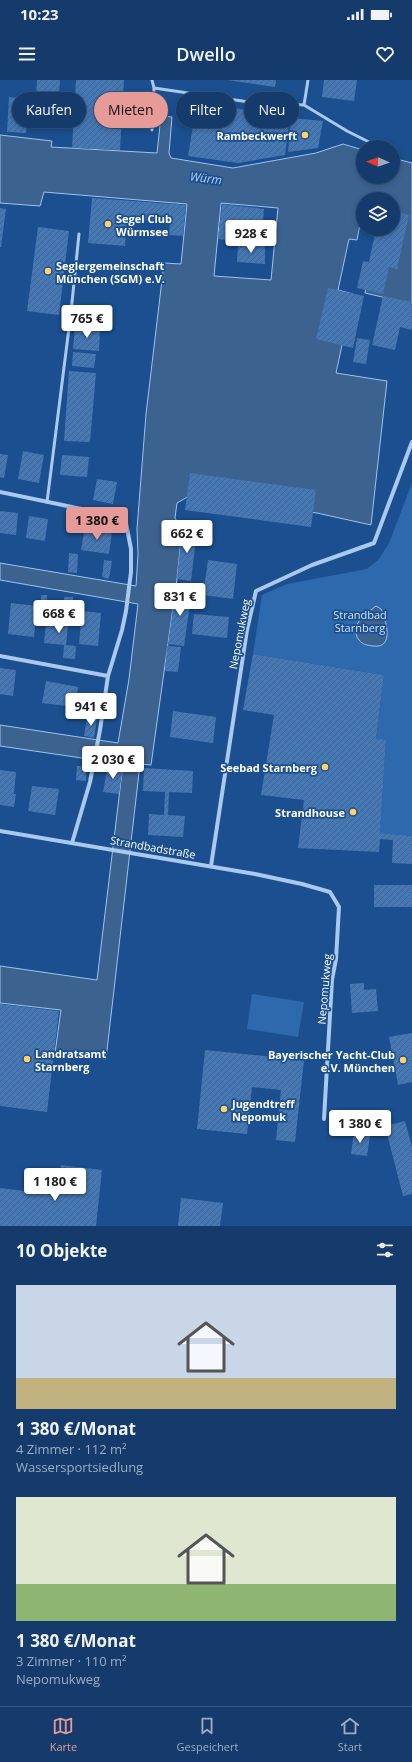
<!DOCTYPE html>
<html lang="de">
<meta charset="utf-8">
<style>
:root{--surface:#143b6b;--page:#214673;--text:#f1f3f6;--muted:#9dadc1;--line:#33557e;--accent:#e69b98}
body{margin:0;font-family:"Open Sans",sans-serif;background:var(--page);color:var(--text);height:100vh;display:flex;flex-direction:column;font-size:15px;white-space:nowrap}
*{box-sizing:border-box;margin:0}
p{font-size:13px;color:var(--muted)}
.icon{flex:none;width:22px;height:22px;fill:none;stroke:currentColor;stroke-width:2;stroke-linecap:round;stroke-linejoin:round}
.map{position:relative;height:1146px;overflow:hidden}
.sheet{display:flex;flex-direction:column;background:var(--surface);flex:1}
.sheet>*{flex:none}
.hud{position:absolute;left:12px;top:12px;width:388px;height:36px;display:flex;gap:8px}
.needle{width:26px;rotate:272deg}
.controls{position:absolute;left:356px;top:60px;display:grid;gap:8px}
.controls a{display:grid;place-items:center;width:44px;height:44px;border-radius:50%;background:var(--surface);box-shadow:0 2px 6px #0003,0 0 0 1px var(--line);font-size:20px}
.price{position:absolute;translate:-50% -34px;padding:0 9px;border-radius:4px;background:#fff;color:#222;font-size:13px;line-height:26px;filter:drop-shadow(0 1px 2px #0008)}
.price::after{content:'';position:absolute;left:50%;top:24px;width:12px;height:9px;margin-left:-6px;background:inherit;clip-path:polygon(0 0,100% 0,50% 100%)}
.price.current{background:var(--accent);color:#111}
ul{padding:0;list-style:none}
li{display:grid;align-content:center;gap:8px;height:212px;padding:0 16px}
li span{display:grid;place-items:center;height:124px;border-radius:0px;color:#555}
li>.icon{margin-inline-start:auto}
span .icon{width:72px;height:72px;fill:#fffc;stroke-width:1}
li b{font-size:17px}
h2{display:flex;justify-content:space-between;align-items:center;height:48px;padding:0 16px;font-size:17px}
.pill{padding:0 14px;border-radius:18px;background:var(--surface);box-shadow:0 2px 6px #0003,0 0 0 1px var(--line);font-size:14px;line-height:36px}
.pill.current{background:var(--accent);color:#111}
.status{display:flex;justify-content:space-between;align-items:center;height:28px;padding:0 20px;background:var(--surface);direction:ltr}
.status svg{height:11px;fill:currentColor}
header{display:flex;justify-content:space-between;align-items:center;height:52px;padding:0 16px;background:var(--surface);font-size:18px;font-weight:600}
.tabs{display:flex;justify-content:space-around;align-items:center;height:56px;border-top:1px solid var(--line);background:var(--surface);font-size:11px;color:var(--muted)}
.tabs a{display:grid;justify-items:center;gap:2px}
.tabs .current{color:var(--accent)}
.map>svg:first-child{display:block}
.park{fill:#2e69ad}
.water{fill:#3c6290;stroke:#9cc4f0;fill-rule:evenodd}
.building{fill:url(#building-hatch)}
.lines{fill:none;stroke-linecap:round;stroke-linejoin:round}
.lane{stroke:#a9c9ee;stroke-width:3}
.street{stroke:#a9c9ee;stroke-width:4}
.poi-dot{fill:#ffd166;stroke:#1b4f8f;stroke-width:1.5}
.labels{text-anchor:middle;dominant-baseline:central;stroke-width:3.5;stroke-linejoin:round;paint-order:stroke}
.poi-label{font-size:11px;font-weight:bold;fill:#fff;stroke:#1b4f8f;text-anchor:end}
.park-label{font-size:11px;fill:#cfe3fa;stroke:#1b4f8f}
.street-label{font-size:11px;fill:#fff;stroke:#1b4f8f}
.water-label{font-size:12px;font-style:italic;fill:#b5d3f5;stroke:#1b4f8f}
</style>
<div class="status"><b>10:23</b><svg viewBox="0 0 49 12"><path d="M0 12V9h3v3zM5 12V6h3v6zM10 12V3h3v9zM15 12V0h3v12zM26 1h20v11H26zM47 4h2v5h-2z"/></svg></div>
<header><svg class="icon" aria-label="menu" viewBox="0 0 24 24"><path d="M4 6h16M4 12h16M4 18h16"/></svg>Dwello<svg class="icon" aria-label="heart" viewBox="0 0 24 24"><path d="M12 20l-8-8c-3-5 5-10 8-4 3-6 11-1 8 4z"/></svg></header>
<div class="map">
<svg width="412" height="1146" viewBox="0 0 412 1146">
<defs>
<pattern id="building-hatch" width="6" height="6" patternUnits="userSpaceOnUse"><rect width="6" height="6" fill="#4478b7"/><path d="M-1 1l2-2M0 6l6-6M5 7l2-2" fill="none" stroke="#486282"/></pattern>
</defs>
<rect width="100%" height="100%" fill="#1b4f8f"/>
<!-- park -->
<path class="park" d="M412 403V756L380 753 386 661 376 659 384 595 253 574 262 515 287 504 367 489 379 479 389 463Z
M252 914 304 922 298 957 247 949Z"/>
<!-- water -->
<path class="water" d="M161 36 172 37 169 73 171 78 233 88 316 73 343 64 363 70V97H393V78L412 83V224L365 213 380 149H393V119H363V128L357 160 349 159 338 210 353 214 336 293 387 301 371 445 317 433 191 415 177 423 175 438 182 449 177 499 151 685 140 684 106 979 55 973 61 930 0 923V886L97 900 123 684 0 666V645L118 663 129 599 138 524 0 500V483L136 506 138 474 137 449 146 334 164 183 181 184 187 124 44 112 40 126 0 123V55L52 61 51 67 157 73ZM221 123 278 128 271 200 214 196Z
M376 526 381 529C386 540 395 569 373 566 367 565 363 565 359 560 356 557 356 552 355 548L365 531 371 530Z"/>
<!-- building -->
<path class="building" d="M37 0H60L58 26 41 25 42 17 36 16Z
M76 0H124L120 70 72 68Z
M227 0H276L275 7Z
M324 0H357L354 21 322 17Z
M9 17 29 19 26 53 7 52Z
M197 22 290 37 285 75 238 83 188 76Z
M291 38 323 41 318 68 288 72Z
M92 118 186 125 183 156 169 155 170 143 127 139 125 166 88 163Z
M222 124 264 129 261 164 218 159Z
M0 128 6 129 1 167H0Z
M393 131 409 135 397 189 389 187 383 214 357 208 363 181 369 182 376 149H393Z
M38 147 69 151 59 235 27 231Z
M238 165 265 166V184L237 182Z
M328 208 364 216 353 268 316 259Z
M383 216 412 222V250L400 247 395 270 372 265Z
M79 227 107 229 105 244 78 242Z
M75 247 100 249 99 271 73 269Z
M357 258 370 260 366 284 353 282Z
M73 272 96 274 94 288 72 286Z
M69 291 96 293 90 362 64 361Z
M23 371 44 375 39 403 18 399Z
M0 374 8 375 4 398 0 397Z
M62 375 89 377 87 397 60 395Z
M190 393 316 410 311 447 185 430Z
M97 399 117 402 113 424 93 420Z
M0 431 18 433 16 455 0 453Z
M29 436 48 439 45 461 26 458Z
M85 447 112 451 109 474 81 470Z
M182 449H197L191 501 177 499Z
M69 473 78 474 77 493 68 492Z
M104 480 112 481 109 499 102 497Z
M208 480 237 484 233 519 203 515Z
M176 508 192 510 184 566 168 564Z
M41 515H47V520H41Z
M64 517H73V532H64Z
M11 523 37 526 34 557 8 554Z
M82 531 101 533 98 566 79 564Z
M47 534 69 536 66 565 76 566 75 579 63 578 64 565 44 563Z
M194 534 229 537 227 558 192 554Z
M167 566 181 567 178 592 165 591Z
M253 574 384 595 376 659 386 660 380 753 412 756V784L392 783 393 760 380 759 379 772 298 768 304 720 261 715 274 635 243 630Z
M0 588 16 590 13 616 0 614Z
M46 601 78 607 75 627 42 623Z
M173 631 216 637 213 663 170 657Z
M87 637 97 638 94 658 84 656Z
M108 685 123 687 119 714 103 712Z
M77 686H86V701L76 700Z
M144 688 193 691 192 713 169 712 168 735 185 736 183 757 148 755 149 734 164 735 165 712 143 711Z
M0 690 16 692 14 714H16L14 727 0 725Z
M32 706 59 709 55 735 28 731Z
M374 805H412V827H374Z
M364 903V910L376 909 378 931 352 933 350 904Z
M0 924 59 931 47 1032 0 1026Z
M412 953V1002L398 1005 389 957Z
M205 970 304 980 295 1062 276 1060 281 1010 252 1007 247 1054 197 1049Z
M405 1041 412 1067V1114L403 1116 385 1046Z
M354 1053 370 1055 367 1076 351 1074Z
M61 1085 102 1090 96 1146H0V1108L57 1115Z
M181 1118 223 1123 220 1146H178Z"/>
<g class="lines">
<!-- lane -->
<path class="lane" d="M152 0 154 8 249 22 304 25 347 51 379 67
M304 25 308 0
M152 50 154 8
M393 72 397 73
M47 422 71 232 79 154"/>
<!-- street -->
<path class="street" d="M0 412 125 438 131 469V492L126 531 122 550 108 596 100 650 90 702 72 763
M0 576 108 596
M0 751 255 794 302 804 330 812 339 827 336 879 332 900 324 1039
M211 786 247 550 256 511 312 485 374 463 412 362"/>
</g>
<!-- markers -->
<g class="poi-dot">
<circle cx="305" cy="55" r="4"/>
<circle cx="108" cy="144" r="4"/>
<circle cx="48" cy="191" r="4"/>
<circle cx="325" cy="687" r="4"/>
<circle cx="353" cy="732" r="4"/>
<circle cx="27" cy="979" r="4"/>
<circle cx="403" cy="980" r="4"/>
<circle cx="224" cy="1029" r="4"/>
</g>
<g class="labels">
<!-- poi labels -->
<g class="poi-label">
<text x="297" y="55">Rambeckwerft</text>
<text x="116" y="138" text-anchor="start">Segel Club<tspan x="116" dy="13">Würmsee</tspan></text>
<text x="56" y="185" text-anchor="start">Seglergemeinschaft<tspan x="56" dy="13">München (SGM) e.V.</tspan></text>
<text x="317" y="687">Seebad Starnberg</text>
<text x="345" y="732">Strandhouse</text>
<text x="35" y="973" text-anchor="start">Landratsamt<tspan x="35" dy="13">Starnberg</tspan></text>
<text x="395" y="974">Bayerischer Yacht-Club<tspan x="395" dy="13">e.V. München</tspan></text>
<text x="232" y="1023" text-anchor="start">Jugendtreff<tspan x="232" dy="13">Nepomuk</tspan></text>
</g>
<!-- park labels -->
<g class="park-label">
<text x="360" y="534">Strandbad<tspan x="360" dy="13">Starnberg</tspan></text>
</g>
<!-- street labels -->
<g class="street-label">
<text transform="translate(239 554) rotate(-79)">Nepomukweg</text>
<text transform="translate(153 767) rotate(10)">Strandbadstraße</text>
<text transform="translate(324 909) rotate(-85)">Nepomukweg</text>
</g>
<!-- water labels -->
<g class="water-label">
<text transform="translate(206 98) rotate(7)">Würm</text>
</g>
</g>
</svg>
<div class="controls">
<a><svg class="needle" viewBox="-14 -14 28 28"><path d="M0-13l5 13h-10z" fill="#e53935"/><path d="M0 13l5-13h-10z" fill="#9dadc1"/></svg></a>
<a><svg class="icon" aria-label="layers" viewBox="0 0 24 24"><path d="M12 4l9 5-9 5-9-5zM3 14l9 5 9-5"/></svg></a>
</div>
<b class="price" style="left:251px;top:174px">928 €</b>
<b class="price" style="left:87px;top:259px">765 €</b>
<b class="price current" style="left:97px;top:461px">1 380 €</b>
<b class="price" style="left:187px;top:474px">662 €</b>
<b class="price" style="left:180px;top:537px">831 €</b>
<b class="price" style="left:59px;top:554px">668 €</b>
<b class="price" style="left:91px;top:647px">941 €</b>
<b class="price" style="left:113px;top:700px">2 030 €</b>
<b class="price" style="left:360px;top:1064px">1 380 €</b>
<b class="price" style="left:55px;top:1122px">1 180 €</b>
<div class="hud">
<a class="pill">Kaufen</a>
<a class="pill current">Mieten</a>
<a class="pill">Filter</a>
<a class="pill">Neu</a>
</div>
</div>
<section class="sheet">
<h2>10 Objekte<svg class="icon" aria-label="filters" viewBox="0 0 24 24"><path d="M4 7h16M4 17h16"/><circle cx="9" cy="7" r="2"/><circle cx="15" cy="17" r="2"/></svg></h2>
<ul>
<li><span style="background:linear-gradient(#c9d6e8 75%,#c2b280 0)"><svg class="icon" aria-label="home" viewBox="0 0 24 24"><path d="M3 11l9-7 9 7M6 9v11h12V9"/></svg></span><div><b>1 380 €/Monat</b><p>4 Zimmer · 112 m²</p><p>Wassersportsiedlung</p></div></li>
<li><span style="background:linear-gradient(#dfe7d0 70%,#8fb573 0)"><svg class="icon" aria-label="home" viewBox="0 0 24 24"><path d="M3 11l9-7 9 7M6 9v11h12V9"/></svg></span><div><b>1 380 €/Monat</b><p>3 Zimmer · 110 m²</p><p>Nepomukweg</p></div></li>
</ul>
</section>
<nav class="tabs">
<a class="current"><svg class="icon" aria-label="map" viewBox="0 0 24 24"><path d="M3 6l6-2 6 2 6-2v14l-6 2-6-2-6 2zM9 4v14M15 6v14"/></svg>Karte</a>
<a><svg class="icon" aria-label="saved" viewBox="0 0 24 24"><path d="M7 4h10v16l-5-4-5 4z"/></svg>Gespeichert</a>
<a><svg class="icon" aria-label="home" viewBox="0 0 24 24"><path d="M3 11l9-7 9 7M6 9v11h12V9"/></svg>Start</a>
</nav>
